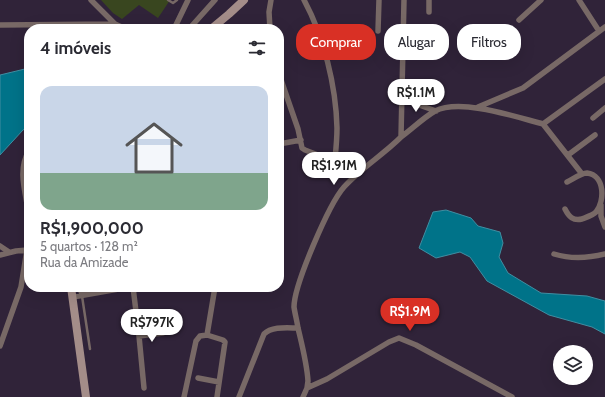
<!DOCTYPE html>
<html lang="pt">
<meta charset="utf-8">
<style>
:root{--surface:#fff;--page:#f7f7f7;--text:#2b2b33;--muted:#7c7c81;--line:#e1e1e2;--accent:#d93025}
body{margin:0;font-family:Cabin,sans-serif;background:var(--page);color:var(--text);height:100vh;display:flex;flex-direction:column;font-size:15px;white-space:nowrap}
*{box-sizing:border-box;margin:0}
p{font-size:13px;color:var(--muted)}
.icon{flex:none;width:22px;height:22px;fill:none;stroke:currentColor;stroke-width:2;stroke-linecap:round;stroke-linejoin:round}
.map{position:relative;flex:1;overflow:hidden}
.sheet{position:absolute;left:24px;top:24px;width:260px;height:268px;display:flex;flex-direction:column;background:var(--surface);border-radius:16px;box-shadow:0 4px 16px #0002}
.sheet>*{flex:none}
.banner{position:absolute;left:296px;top:24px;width:249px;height:36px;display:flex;gap:8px}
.buttons{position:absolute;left:553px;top:345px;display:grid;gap:8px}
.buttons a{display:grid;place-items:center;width:40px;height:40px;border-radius:50%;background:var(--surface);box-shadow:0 4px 16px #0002;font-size:20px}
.price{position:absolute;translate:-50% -34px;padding:0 9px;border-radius:14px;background:#fff;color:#222;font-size:13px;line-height:26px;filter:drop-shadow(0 1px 2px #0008)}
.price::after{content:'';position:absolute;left:50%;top:24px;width:12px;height:9px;margin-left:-6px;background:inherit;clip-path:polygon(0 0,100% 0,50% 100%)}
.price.current{background:var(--accent);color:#fff}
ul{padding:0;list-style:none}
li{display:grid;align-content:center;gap:8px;height:212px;padding:0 16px}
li+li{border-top:1px solid var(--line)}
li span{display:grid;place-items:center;height:124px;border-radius:12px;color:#555}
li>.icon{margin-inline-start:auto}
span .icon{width:72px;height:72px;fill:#fffc;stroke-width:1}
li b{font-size:17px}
h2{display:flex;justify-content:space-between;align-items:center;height:48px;padding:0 16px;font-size:17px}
.pill{padding:0 14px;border-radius:16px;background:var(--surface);box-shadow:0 4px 16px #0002;font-size:14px;line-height:36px}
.pill.current{background:var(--accent);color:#fff}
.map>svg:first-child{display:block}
.green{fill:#39461f}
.water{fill:#007389;stroke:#408ea2}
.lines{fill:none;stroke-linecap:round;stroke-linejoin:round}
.lane{stroke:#786966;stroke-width:2.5}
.street{stroke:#786966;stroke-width:5.5}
.secondary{stroke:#a48d89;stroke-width:8}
</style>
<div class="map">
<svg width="605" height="397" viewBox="0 0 605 397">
<rect width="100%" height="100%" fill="#302339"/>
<!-- green -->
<path class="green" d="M101 0H170L158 18 139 5 122 19 113 13Z"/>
<!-- water -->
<path class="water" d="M29 68V126L23 130 0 155V75Z
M446 210 471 218 478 226 500 232 503 243 499 257 508 273 541 293 587 296 605 301V334L592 327 549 315 487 281 470 257 460 252 436 258 419 248 433 212Z"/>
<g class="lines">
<!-- lane -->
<path class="lane" d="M168 0 173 3 177 0
M82 296 90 349"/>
<!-- street -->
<path class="street" d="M91 0 115 24 126 29
M304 0C324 37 336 86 337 128 337 138 336 149 335 159
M579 0 599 31
M429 12V0
M519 20 541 0
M0 25 115 24
M174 29 188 0
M189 29 215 0
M270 29 269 12 271 0
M378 31 379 0
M279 74 298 129 302 148 305 150 318 155 344 162 358 173
M402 99 436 111
M478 107 523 88 605 27
M593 118 605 108
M543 124 605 79
M543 124 582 174
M401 137C412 129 423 118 435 111 461 98 516 117 543 124
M279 144 301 140
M29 151C17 170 26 194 29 215
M568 155 595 135
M601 205V216L605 227
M565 209C569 217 573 221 582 219 587 217 593 215 596 212 605 201 605 175 587 173 581 173 573 179 567 182
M0 246 9 252
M554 254C570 259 589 258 605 254
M0 255 16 251 27 250
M80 287 82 295
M133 287 139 336 144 388
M73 297 130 287
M207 335 223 340 225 342 217 397
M139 336 163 333
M0 346 21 287 29 237
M198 378 219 382
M307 388 327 379 389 342 399 338 416 345 512 397
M184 397 196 341 200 336 207 335 215 287
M239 397 264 334C272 326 288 328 298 328
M303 397 307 388 308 381C307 364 302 345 298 328 297 321 295 314 294 307 294 285 329 204 344 187 361 168 383 155 401 137L404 0"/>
<!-- secondary -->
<path class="secondary" d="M211 29 229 14 244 0
M71 287 86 397"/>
</g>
</svg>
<div class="buttons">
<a><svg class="icon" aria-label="layers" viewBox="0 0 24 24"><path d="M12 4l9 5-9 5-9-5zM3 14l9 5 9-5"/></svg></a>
</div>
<b class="price" style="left:416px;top:113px">R$1.1M</b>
<b class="price" style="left:334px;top:186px">R$1.91M</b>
<b class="price current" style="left:410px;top:332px">R$1.9M</b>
<b class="price" style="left:152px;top:343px">R$797K</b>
<div class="banner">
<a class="pill current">Comprar</a>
<a class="pill">Alugar</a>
<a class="pill">Filtros</a>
</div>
<section class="sheet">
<h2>4 imóveis<svg class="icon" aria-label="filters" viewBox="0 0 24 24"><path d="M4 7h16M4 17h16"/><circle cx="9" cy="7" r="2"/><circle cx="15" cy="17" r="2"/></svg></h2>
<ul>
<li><span style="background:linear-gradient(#c9d6e8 70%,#7fa58c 0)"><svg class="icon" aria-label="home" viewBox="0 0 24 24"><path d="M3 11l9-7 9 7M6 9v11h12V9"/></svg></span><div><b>R$1,900,000</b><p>5 quartos · 128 m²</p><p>Rua da Amizade</p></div></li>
</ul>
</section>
</div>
